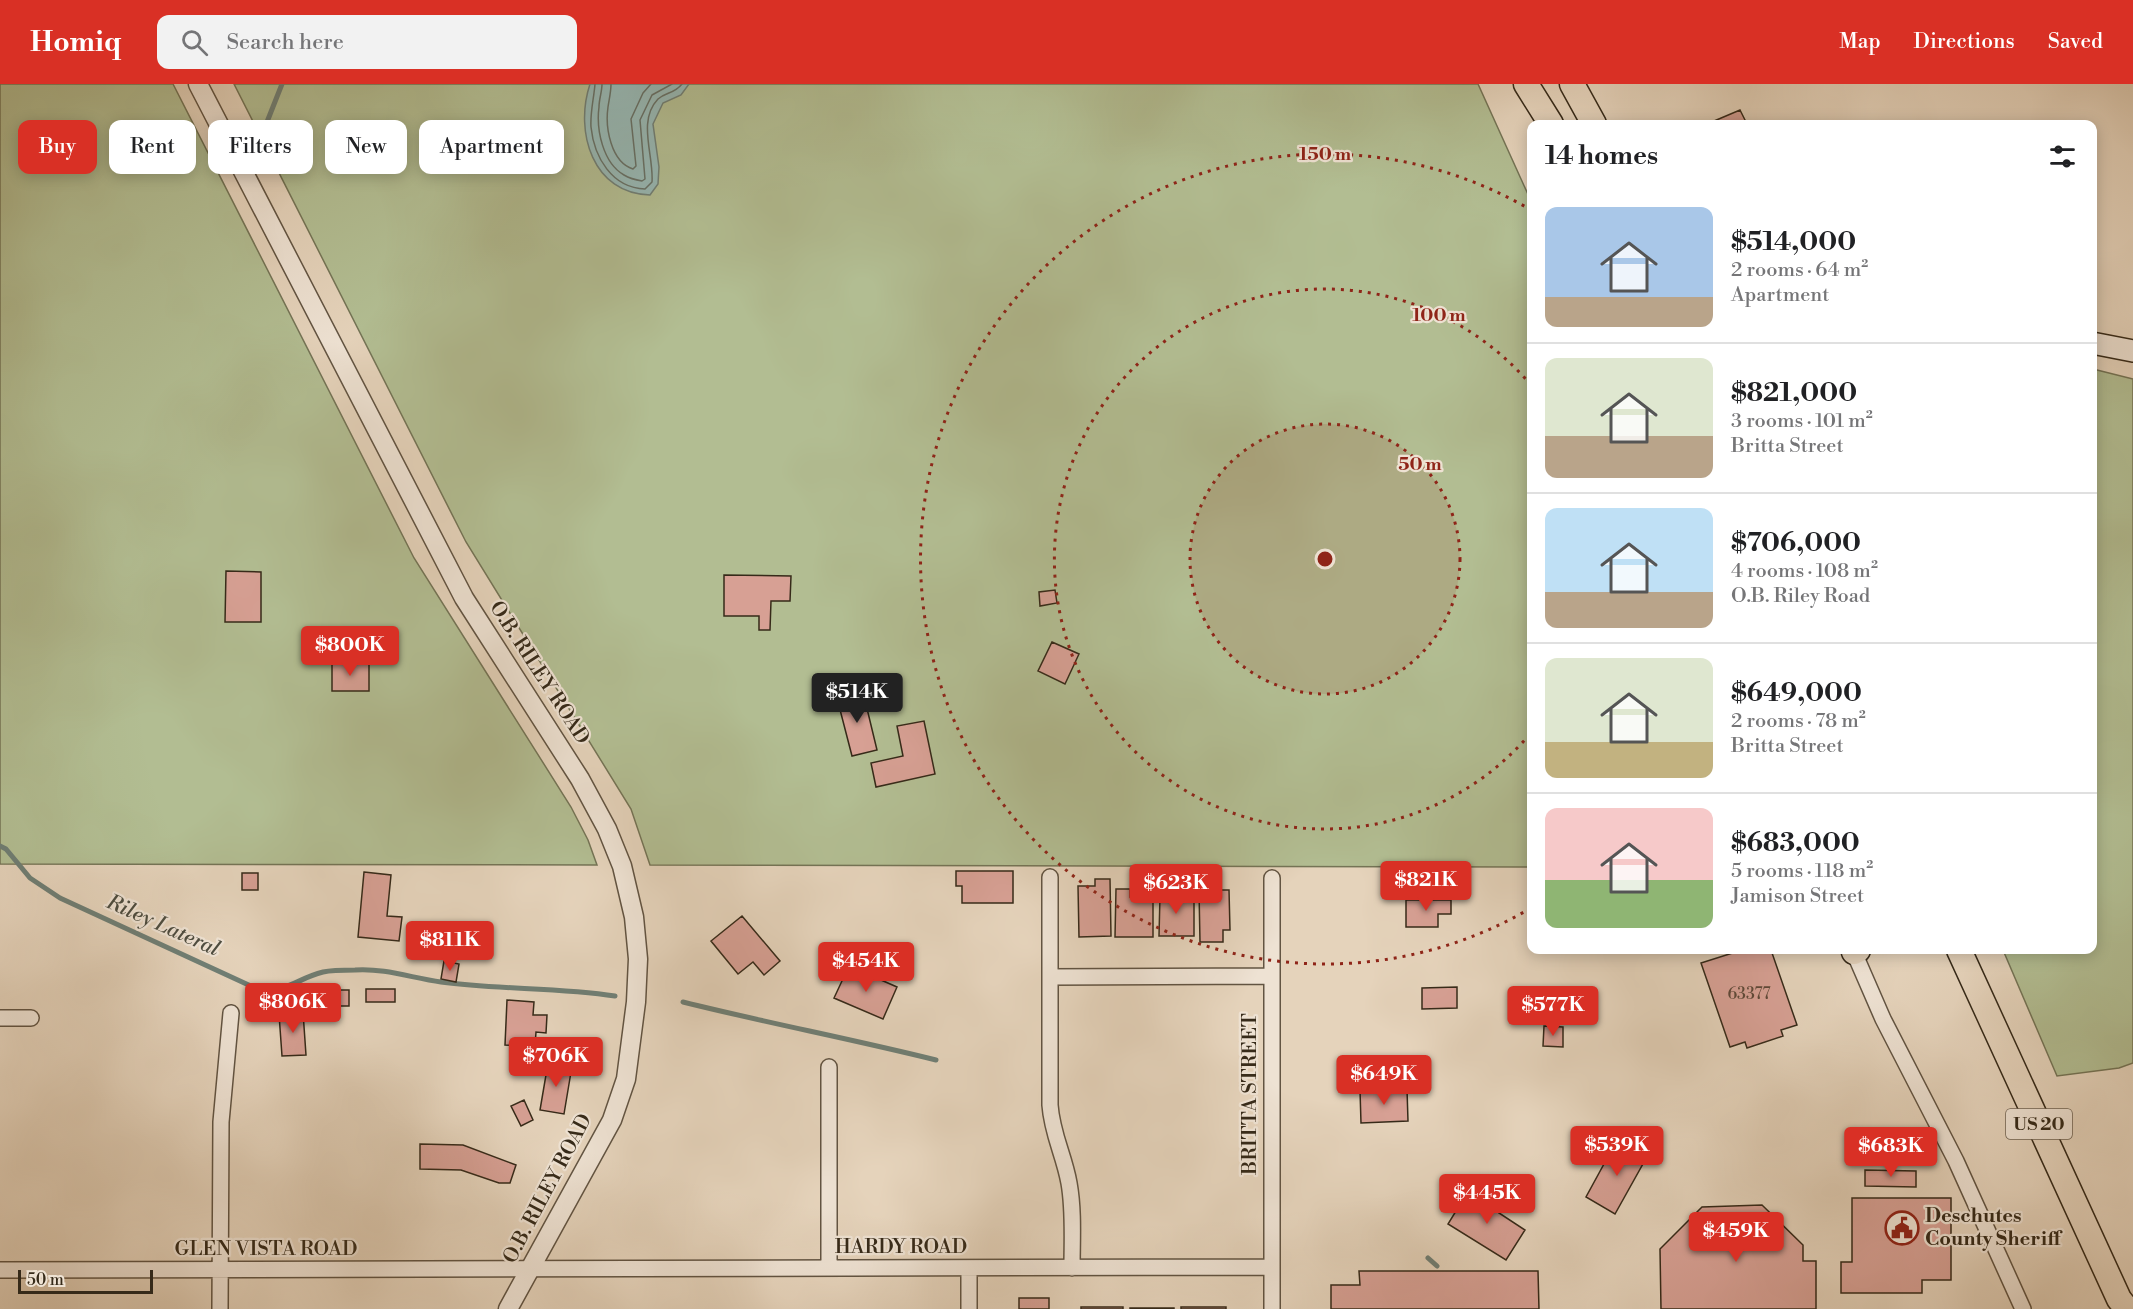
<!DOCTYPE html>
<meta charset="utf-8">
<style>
:root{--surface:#fff;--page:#f2f2f2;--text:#202124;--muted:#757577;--line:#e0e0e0;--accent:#d93025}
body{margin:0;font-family:"Libre Bodoni",serif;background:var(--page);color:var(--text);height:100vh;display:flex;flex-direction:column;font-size:22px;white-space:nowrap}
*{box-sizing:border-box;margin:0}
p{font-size:20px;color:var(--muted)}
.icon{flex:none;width:33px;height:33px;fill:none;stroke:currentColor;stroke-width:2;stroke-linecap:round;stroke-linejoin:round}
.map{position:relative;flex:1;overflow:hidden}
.drawer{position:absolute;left:1527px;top:36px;width:570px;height:834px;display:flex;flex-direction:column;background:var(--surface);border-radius:12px;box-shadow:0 3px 15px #0003}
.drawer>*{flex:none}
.guide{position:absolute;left:18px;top:36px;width:570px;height:54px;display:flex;gap:12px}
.scale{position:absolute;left:18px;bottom:15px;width:135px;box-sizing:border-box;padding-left:6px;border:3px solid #362a19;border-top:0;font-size:16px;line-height:21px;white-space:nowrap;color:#362a19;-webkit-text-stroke:4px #eee2d3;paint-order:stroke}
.price{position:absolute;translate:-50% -51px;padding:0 14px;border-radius:6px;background:var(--accent);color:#fff;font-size:20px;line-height:39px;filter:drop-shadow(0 2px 3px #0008)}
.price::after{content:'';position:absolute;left:50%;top:36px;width:18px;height:14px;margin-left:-9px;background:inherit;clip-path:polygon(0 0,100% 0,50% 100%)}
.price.active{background:#222;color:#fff}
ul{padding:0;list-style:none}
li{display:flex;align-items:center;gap:18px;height:150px;padding:0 18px}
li+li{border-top:2px solid var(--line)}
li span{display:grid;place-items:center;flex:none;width:168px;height:120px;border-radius:12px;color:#555}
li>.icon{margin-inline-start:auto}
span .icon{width:72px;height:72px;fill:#fffc;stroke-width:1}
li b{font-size:26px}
h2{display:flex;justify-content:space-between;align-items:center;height:72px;padding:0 18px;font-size:26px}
.chip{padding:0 21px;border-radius:12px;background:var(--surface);box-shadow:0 3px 15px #0003;font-size:21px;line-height:54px}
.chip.active{background:var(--accent);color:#fff}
header{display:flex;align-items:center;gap:36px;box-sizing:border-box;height:84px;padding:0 30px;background:var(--accent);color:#fff}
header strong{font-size:28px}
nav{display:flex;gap:33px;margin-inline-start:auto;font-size:21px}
.search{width:420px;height:54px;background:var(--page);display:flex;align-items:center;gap:15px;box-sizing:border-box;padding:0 21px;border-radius:12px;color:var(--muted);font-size:22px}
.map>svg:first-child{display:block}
.green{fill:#b2bd92;stroke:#747456;stroke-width:1.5}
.water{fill:#96b7b3;stroke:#707f75;stroke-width:1.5}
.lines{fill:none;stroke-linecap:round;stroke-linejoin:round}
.shore{stroke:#667066;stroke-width:1.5}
.stream{stroke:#707f75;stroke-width:5}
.building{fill:#d7a094;stroke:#362a19;stroke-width:1.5}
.minor-casing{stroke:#625442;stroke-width:18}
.tertiary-casing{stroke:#625442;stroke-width:21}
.secondary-casing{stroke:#362a19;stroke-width:24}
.trunk-casing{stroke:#362a19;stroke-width:27}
.minor{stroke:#eee2d3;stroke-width:15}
.tertiary{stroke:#eee2d3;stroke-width:18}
.secondary{stroke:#eee2d3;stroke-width:21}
.trunk{stroke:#e5d3bb;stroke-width:24}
.ring{fill:none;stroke:#8f2418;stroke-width:3;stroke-dasharray:3 6}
.labels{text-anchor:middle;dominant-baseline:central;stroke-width:4.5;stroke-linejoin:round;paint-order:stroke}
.number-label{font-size:16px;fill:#5e4838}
.shield{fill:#eee2d3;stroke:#6d6151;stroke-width:1.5}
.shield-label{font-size:18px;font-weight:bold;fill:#362a19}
.street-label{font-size:20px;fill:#362a19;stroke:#eee2d3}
.poi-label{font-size:20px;font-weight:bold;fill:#362a19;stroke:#eee2d3;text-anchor:start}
.water-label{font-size:21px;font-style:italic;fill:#4e4d40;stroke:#eee2d3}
.centre{fill:#8f2418;stroke:#eee2d3;stroke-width:3}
.ring-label{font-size:18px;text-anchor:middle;font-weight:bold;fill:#8f2418;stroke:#eee2d3;stroke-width:4.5;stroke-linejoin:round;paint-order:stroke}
</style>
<header>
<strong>Homiq</strong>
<div class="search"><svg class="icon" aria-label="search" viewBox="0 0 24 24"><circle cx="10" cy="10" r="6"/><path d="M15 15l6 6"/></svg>Search here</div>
<nav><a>Map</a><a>Directions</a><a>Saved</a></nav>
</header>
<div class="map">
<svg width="2133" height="1225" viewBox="0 0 2133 1225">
<rect width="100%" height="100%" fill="#e5d3bb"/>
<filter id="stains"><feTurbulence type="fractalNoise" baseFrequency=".00333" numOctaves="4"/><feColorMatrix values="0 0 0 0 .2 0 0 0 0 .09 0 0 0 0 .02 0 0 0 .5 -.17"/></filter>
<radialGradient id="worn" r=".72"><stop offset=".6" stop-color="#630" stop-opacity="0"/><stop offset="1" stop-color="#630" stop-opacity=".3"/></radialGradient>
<!-- green -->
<path class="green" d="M0 0H173L414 474 571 723 588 756 597 781 0 780Z
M234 0H1478L1531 117V783L650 781 631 725 466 458Z
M2093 285 2133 295V979L2119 984 2057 992 2003 866H2092Z"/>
<!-- water -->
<path class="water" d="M590 0H689L681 11 663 19 653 40 659 83 658 100 650 111C593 110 574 48 590 0Z"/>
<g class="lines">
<!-- shore -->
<path class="shore" d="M595 0C594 14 590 28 591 43 594 73 612 104 645 105L652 98C654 71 637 37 658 15 666 8 674 10 682 0
M602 0C602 8 599 15 599 23 596 46 603 79 624 91 629 94 636 96 642 97L645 95 640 36 652 11 672 0
M611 0C611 8 609 16 608 23 605 44 611 78 633 85L636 82 631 35 643 9 651 0"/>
<!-- stream -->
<path class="stream" d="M265 43 282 0
M0 762 6 765 30 794 60 814 253 903C288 911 294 895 323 888 332 886 345 886 355 886 385 884 412 894 441 898 499 906 558 903 615 912
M683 918C767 939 852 955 936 976
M1428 1174 1437 1182"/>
</g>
<!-- building -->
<path class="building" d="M1740 26 1747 40H1707Z
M226 487 261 488V538H225Z
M724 491 791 492 790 517H771L770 546H759V532H724Z
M1055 506 1057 519 1040 522 1039 508Z
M1052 558 1079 570 1065 600 1038 587Z
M332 579H369V607H332Z
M863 608 877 666 852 672 837 614Z
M924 637 935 690 876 703 871 679 903 672 897 642Z
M956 787H1013V819H962V802H956Z
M364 788 391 791 387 832 402 833 399 857 358 853Z
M242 789H258V806H242Z
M1095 795H1110L1111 852 1079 853 1078 802H1095Z
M1116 805H1130V813H1153V853H1115Z
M1167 805H1181V813H1194V852H1159L1160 812 1167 813Z
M1199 806H1229L1230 846H1223V858H1200Z
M1406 816H1451V830H1438V843H1406Z
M742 832 780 877 764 891 753 878 738 890 711 857Z
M1742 866H1771L1797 941 1781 946 1783 952 1747 964 1745 958 1730 963 1701 879Z
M444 877 459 880 456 898 441 895Z
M849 882 897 903 883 935 834 914Z
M1457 903V924L1422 925V904Z
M366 905H395V918H366Z
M331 906H349V922H331Z
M507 916 534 918 533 931H547L546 949 536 948 535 962 505 961Z
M303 928 306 971 282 972 279 930Z
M1544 942 1563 943V963L1543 962Z
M548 979 572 982 564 1030 540 1026Z
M1407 1005 1408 1037 1361 1039 1360 1006Z
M524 1016 533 1036 521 1042 511 1022Z
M1616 1058 1634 1068 1637 1063 1649 1069 1615 1130 1586 1113Z
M420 1060 463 1061 516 1081 510 1099H499L461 1086 420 1085Z
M1865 1086 1916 1087V1103L1865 1102Z
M1467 1109 1484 1120 1490 1111 1505 1120 1499 1129 1525 1146 1506 1176 1448 1140Z
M1852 1114H1951V1196H1922V1209H1841V1178H1852Z
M1762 1121 1803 1161V1177H1816V1225H1661L1660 1165 1702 1123Z
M1359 1187H1538L1539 1225H1331V1201H1360Z
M1019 1214H1049V1225H1019Z
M1081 1223H1123V1225H1081Z
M1181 1223H1226V1225H1181Z
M1130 1224H1174V1225H1130Z"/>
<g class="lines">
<!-- minor casing -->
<g class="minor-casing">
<path id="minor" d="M1050 793V1021C1052 1050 1064 1071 1069 1099 1074 1127 1072 1156 1072 1184
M1853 866 1883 935 1956 1077 2023 1225
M1050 893 1271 892
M0 934H31
M829 983V1184
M969 1184V1225
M0 1186 1271 1183
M220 1225 221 1038 231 929
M1272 1225V794"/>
</g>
<!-- tertiary casing -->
<g class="tertiary-casing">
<path id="tertiary" d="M198 0 464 514 580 695 607 745 622 782 634 833 638 875 636 918 626 995 612 1036 508 1225"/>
</g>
<!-- secondary casing -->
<g class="secondary-casing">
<path id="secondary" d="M2092 259 2133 267"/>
</g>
<!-- trunk casing -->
<g class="trunk-casing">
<path id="trunk" d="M1526 0 1551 40
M1572 0 1594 40
M1959 866 2119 1215 2127 1225
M1854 868 1858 866"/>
</g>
<!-- minor -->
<use href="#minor" class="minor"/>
<!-- tertiary -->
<use href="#tertiary" class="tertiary"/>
<!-- secondary -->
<use href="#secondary" class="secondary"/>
<!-- trunk -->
<use href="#trunk" class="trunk"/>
</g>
<!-- distance rings -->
<circle cx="1325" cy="475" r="135" fill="#8f2418" fill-opacity=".12"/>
<g class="ring">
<circle cx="1325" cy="475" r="135"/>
<path d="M1530 650A270 270 0 1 1 1530 300"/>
<path d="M1531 824A405 405 0 1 1 1531 126"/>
</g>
<!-- icons -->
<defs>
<g id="civic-ring" transform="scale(1.725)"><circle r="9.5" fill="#eee2d3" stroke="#8f2418" stroke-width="1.5"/><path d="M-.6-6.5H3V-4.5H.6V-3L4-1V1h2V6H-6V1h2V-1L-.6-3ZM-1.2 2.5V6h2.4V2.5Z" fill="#8f2418"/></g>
</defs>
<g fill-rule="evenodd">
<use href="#civic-ring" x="1902" y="1144"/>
</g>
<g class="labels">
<!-- number labels -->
<g class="number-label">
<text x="1749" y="910">63377</text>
</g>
<!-- shield labels -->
<rect class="shield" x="2006" y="1025" width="66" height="30" rx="4.5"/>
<g class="shield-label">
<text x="2039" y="1040">US 20</text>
</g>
<!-- street labels -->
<g class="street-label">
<text transform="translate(539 589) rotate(57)">O.B. RILEY ROAD</text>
<text transform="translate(1250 1010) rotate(-90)">BRITTA STREET</text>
<text transform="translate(548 1105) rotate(-62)">O.B. RILEY ROAD</text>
<text x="901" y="1163">HARDY ROAD</text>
<text x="266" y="1165">GLEN VISTA ROAD</text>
</g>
<!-- poi labels -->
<g class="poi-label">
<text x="1925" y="1132">Deschutes<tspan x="1925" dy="23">County Sheriff</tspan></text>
</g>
<!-- water labels -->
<g class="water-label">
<text transform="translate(163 842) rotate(24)">Riley Lateral</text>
</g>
</g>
<circle cx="1325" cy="475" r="9" class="centre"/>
<g class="ring-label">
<text x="1325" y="76">150 m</text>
<text x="1439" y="237">100 m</text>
<text x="1420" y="386">50 m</text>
</g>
<rect width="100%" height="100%" filter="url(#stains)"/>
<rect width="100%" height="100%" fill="url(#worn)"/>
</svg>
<div class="scale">50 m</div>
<b class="price" style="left:350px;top:593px">$800K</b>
<b class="price active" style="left:857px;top:640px">$514K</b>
<b class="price" style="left:1426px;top:828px">$821K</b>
<b class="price" style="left:1176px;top:831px">$623K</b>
<b class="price" style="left:450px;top:888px">$811K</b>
<b class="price" style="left:866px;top:909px">$454K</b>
<b class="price" style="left:293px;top:950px">$806K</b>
<b class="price" style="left:1553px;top:953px">$577K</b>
<b class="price" style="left:556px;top:1004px">$706K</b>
<b class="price" style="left:1384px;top:1022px">$649K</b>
<b class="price" style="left:1617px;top:1093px">$539K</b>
<b class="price" style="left:1891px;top:1094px">$683K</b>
<b class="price" style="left:1487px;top:1141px">$445K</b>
<b class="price" style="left:1736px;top:1179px">$459K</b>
<div class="guide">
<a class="chip active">Buy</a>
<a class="chip">Rent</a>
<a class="chip">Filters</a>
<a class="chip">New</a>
<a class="chip">Apartment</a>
</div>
<section class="drawer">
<h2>14 homes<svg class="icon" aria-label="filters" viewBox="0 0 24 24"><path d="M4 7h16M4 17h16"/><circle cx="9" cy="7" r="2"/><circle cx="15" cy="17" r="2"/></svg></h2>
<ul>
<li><span style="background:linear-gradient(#a9c7e8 75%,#b9a48a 0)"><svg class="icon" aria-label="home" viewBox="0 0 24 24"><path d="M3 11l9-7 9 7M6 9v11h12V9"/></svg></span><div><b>$514,000</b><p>2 rooms · 64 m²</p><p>Apartment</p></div></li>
<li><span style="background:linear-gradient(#dfe7d0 65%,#b9a48a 0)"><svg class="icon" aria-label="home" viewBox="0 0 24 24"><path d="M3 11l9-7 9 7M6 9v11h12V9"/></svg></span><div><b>$821,000</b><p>3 rooms · 101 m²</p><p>Britta Street</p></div></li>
<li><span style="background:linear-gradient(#bfe0f5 70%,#b9a48a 0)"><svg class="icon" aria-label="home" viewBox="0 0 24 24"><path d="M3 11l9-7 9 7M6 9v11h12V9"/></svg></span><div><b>$706,000</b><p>4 rooms · 108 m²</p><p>O.B. Riley Road</p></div></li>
<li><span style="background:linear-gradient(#dfe7d0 70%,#c2b280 0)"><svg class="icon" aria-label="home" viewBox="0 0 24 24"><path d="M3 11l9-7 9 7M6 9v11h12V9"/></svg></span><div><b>$649,000</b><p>2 rooms · 78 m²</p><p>Britta Street</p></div></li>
<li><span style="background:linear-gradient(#f6c9c9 60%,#8fb573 0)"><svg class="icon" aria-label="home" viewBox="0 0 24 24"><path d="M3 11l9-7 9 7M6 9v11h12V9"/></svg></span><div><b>$683,000</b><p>5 rooms · 118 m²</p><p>Jamison Street</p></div></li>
</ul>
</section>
</div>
